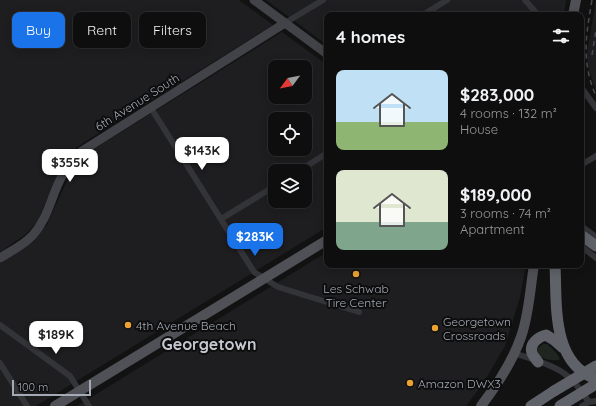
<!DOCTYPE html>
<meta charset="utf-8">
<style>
:root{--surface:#0e0e0e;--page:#171717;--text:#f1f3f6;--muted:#9b9c9e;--line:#2e2e2e;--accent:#1a73e8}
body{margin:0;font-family:Quicksand,sans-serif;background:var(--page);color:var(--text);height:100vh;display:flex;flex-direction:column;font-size:15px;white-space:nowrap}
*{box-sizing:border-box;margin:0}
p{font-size:13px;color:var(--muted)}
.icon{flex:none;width:22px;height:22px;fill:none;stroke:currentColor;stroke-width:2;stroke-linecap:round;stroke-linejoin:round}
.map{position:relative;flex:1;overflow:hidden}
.details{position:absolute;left:324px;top:12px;width:260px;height:256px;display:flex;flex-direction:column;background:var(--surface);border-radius:8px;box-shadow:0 2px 10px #0003,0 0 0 1px var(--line)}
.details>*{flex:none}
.guide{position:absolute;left:12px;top:12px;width:252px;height:36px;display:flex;gap:8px}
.needle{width:26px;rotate:238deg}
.controls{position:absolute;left:268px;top:60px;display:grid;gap:8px}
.controls a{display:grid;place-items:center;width:44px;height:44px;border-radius:8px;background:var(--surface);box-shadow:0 2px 10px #0003,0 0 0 1px var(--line);font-size:20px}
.scale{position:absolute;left:12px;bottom:10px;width:79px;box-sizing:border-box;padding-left:4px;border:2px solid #a4aab4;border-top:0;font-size:11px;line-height:14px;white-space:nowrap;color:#a4aab4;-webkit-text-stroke:3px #0d0d0e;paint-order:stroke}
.price{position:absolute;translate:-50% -34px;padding:0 9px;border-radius:8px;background:#fff;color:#222;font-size:13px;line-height:26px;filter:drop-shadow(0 1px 2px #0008)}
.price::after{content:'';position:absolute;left:50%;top:24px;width:12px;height:9px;margin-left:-6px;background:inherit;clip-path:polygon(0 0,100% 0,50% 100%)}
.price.active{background:var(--accent);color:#fff}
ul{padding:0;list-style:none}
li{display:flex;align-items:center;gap:12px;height:100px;padding:0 12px}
li span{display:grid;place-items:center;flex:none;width:112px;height:80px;border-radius:8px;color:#555}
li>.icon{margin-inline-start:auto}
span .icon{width:48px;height:48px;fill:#fffc;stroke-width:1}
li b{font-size:17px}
h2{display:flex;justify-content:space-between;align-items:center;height:48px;padding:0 12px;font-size:17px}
.chip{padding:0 14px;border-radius:8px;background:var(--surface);box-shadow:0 2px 10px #0003,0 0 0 1px var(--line);font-size:14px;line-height:36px}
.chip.active{background:var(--accent);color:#fff}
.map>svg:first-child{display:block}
.built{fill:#1e1e20;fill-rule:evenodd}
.green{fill:#1e261f}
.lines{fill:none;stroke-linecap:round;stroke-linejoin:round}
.street{stroke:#333438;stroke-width:6}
.secondary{stroke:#414348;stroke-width:9}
.primary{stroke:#4f5157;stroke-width:10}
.highway{stroke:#5f6269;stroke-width:11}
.rail{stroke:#4a4c51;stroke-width:1.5;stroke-dasharray:5 4;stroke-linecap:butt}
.highway-bridge{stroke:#5f6269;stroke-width:11}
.poi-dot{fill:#eba232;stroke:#0d0d0e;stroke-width:1.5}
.labels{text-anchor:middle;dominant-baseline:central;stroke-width:4;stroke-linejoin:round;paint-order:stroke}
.street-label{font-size:12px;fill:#a4aab4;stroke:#0d0d0e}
.poi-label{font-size:12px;fill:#a4aab4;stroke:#0d0d0e;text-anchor:start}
.district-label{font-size:16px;font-weight:bold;fill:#c5c8d0;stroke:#0d0d0e}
</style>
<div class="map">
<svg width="596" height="406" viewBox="0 0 596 406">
<rect width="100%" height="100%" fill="#121213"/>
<!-- built -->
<path class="built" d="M0 0H239L273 25 86 141 72 151 63 163 37 222 26 234 0 252Z
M266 0H566L564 15H327V45Z
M596 0V91L588 67 587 53Z
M282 32 327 65V227L36 406H0V263L34 241 47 224 74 166 86 154ZM275 67H305V97H275ZM275 119H305V149H275ZM275 171H305V201H275Z
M327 252V265H526L520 297 505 346 482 385 466 406H77Z"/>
<!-- green -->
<path class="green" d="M543 344H547C552 348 557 353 560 359L558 360C550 361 538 359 537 349Z"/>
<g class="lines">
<!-- street -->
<path class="street" d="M525 0 538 15
M423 15 447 0
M285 23 323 0
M581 87 596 108
M151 108 254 272 278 287 359 312
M581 165 596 156
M299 171 327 153
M221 219 275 186
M581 226 596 237
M581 246 596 258
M0 325 70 376 89 406
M514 353C534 360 560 366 574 382 579 388 584 395 589 402
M0 363 27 406
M582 406 589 402 596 401"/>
<!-- secondary -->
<path class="secondary" d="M254 0 327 54
M0 258C11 251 24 245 33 235 48 218 51 197 61 178 67 167 74 159 82 151L285 23"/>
<!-- primary -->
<path class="primary" d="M573 15 576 0
M55 406 327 240
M481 406C497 385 512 363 521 337 529 315 530 289 534 265"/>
<!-- highway -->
<path class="highway" d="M581 235 596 246
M555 265C557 304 551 363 596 379
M538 362C536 359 533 356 532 353 529 344 538 337 546 335L554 340 563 348
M531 406 554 391"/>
<!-- rail -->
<path class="rail" d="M592 0C586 35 581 62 596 96
M592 55 596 30"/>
<!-- highway-bridge -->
<path class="highway-bridge" d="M554 391 596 366
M560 406 596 384"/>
</g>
<!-- markers -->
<g class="poi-dot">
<circle cx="356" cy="274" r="4"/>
<circle cx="128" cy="325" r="4"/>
<circle cx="435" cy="328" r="4"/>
<circle cx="410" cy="383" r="4"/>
</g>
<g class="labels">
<!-- street labels -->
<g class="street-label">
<text transform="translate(137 102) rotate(-32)">6th Avenue South</text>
</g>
<!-- poi labels -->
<g class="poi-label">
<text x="356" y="288" text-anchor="middle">Les Schwab<tspan x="356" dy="14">Tire Center</tspan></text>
<text x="443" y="321">Georgetown<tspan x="443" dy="14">Crossroads</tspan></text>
<text x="136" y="325">4th Avenue Beach</text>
<text x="418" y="383">Amazon DWX3</text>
</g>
<!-- district labels -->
<g class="district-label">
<text x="209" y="344">Georgetown</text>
</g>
</g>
</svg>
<div class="controls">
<a><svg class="needle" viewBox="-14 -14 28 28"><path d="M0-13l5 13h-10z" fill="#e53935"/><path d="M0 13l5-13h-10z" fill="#9b9c9e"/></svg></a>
<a><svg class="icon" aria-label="locate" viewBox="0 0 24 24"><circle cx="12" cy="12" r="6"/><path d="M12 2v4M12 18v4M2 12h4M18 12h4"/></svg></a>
<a><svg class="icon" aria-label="layers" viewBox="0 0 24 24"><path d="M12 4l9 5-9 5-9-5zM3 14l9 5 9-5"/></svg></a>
</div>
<div class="scale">100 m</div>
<b class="price" style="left:202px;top:171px">$143K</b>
<b class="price" style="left:70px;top:183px">$355K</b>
<b class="price active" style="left:255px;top:257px">$283K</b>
<b class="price" style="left:56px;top:355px">$189K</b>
<div class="guide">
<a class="chip active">Buy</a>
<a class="chip">Rent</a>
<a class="chip">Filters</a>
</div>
<section class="details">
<h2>4 homes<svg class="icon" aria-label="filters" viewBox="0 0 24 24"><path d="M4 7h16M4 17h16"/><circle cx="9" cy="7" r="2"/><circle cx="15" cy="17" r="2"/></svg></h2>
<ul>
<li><span style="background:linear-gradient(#bfe0f5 65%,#8fb573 0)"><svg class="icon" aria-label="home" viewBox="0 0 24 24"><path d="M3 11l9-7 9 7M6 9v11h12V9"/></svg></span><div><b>$283,000</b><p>4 rooms · 132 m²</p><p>House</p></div></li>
<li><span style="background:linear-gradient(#dfe7d0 65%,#7fa58c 0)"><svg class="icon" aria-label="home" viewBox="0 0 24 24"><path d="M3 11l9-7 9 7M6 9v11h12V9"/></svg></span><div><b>$189,000</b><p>3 rooms · 74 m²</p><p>Apartment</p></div></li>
</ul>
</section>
</div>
